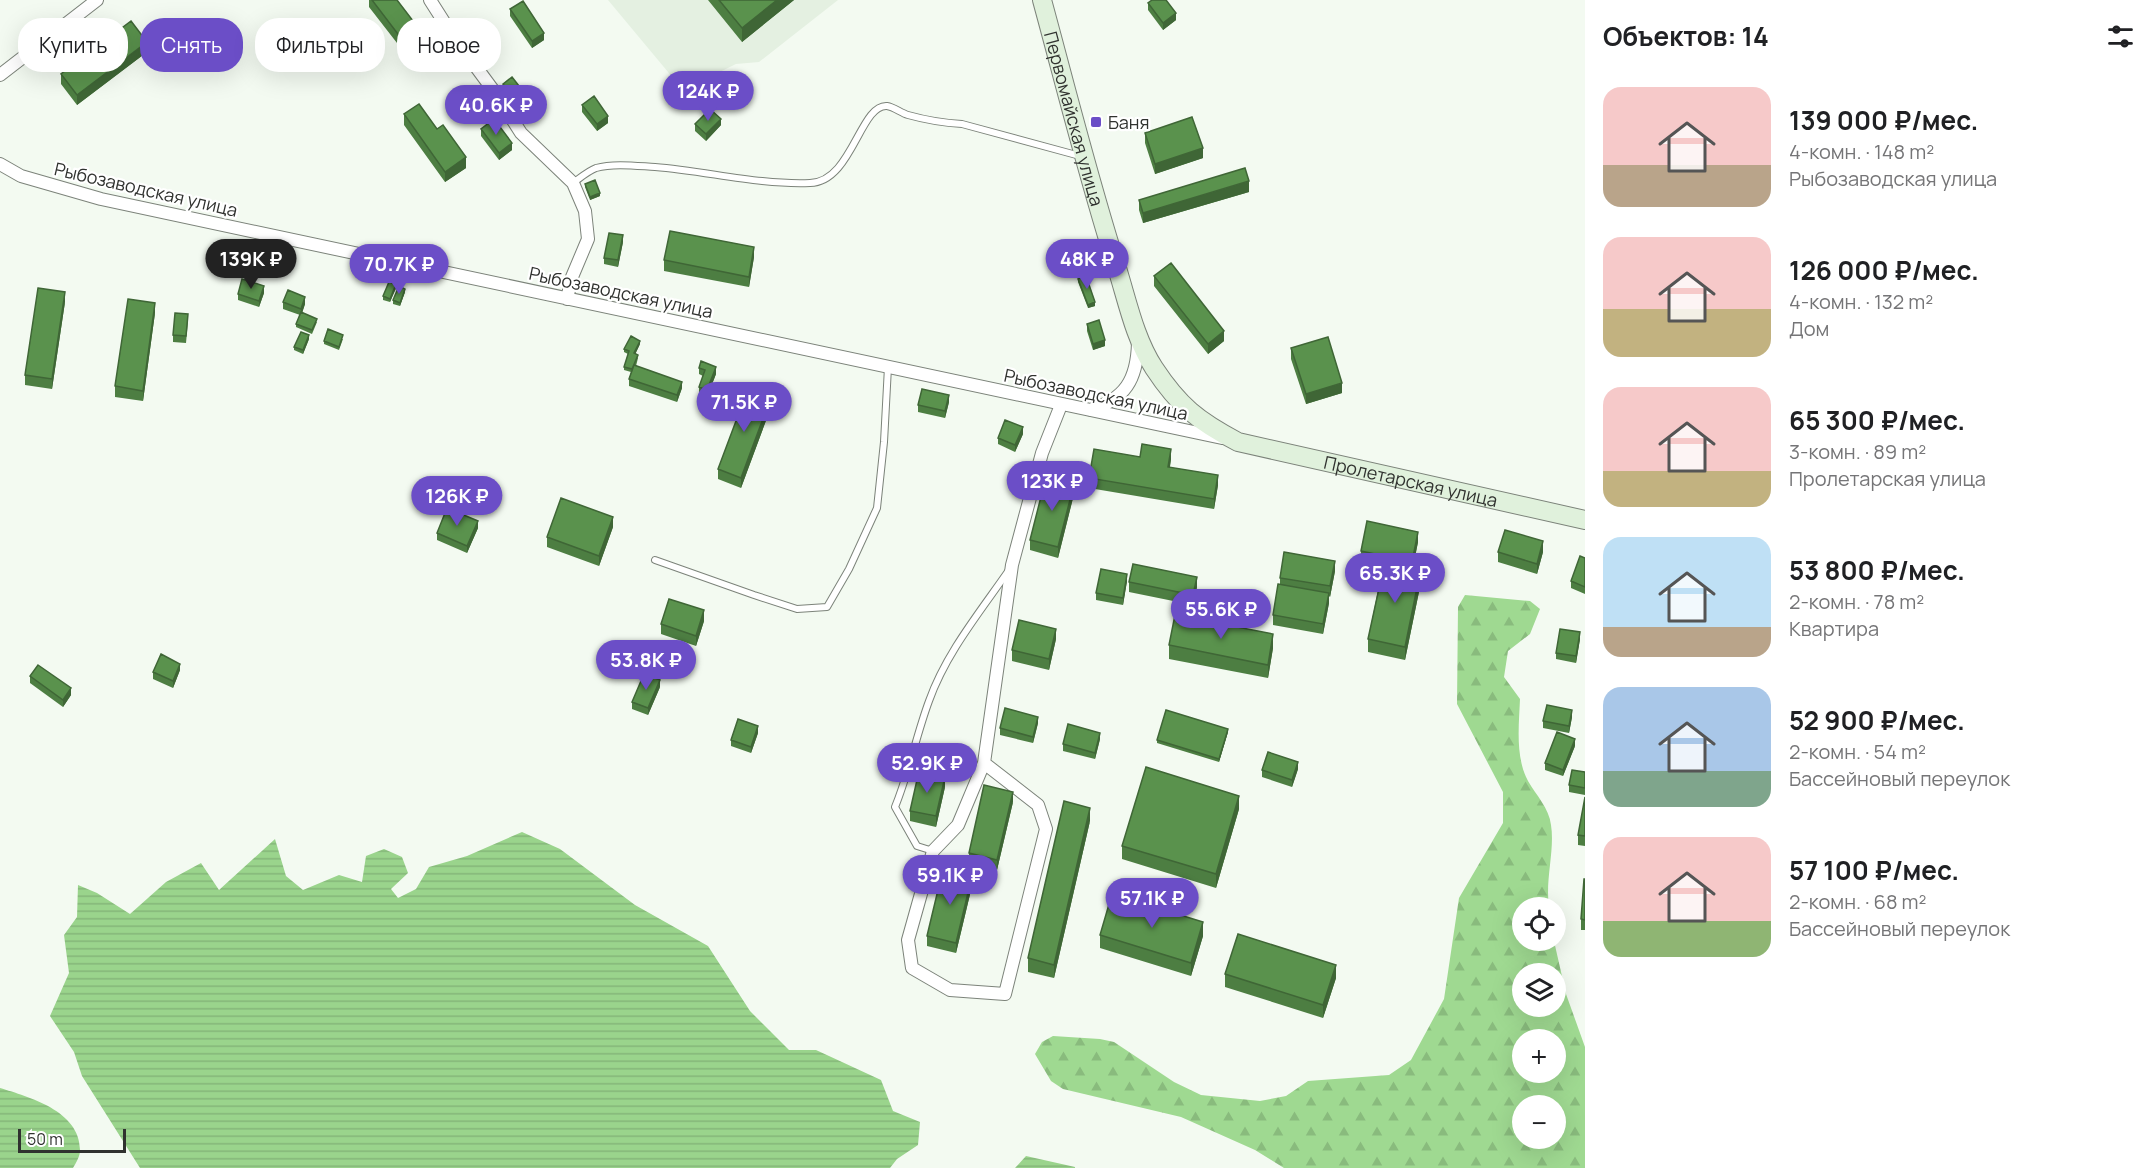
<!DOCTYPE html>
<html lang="ru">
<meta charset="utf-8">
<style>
:root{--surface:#fff;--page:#f6f6f6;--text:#202124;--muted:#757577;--accent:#6b4ec7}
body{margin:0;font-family:Manrope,sans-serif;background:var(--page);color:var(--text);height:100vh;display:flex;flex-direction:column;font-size:22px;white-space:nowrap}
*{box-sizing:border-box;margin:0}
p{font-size:20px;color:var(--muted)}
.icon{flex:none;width:33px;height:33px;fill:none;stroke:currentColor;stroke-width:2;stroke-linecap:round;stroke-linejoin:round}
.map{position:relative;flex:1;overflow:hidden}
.sheet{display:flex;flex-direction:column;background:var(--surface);width:570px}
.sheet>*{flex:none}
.hud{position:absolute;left:18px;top:18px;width:570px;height:54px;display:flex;gap:12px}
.buttons{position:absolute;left:1512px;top:897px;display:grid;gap:12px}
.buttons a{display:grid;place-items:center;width:54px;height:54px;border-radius:50%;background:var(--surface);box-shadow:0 6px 24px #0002;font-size:30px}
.scale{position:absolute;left:18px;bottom:15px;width:108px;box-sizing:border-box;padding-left:6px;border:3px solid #30322f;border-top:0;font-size:16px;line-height:21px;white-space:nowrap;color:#30322f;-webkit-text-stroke:4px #fff;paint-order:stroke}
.price{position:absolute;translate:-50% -51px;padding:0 14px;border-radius:21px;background:var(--accent);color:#fff;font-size:20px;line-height:39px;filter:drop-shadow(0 2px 3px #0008)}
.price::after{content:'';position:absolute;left:50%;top:36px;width:18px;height:14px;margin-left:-9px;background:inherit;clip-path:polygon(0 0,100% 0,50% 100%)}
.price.current{background:#222;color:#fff}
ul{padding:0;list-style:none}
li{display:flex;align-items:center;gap:18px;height:150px;padding:0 18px}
li span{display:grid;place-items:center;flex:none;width:168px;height:120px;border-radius:18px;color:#555}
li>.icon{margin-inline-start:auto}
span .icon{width:72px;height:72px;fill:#fffc;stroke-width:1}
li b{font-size:26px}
h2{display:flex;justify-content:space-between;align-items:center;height:72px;padding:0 18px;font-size:26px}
.chip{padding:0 21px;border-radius:24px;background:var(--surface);box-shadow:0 6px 24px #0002;font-size:21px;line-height:54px}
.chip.current{background:var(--accent);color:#fff}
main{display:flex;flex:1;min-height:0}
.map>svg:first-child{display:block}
.built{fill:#e4f0e1}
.forest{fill:url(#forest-firs);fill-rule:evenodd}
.water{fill:url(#water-rules)}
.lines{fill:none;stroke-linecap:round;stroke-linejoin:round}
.lane-casing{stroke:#7c837a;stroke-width:8}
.street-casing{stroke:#7c837a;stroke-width:14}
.secondary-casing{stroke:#7c837a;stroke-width:20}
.lane{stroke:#fff;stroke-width:6}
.street{stroke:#fff;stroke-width:12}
.secondary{stroke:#e0f1dc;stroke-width:18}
.wall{fill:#4d7e42}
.shaded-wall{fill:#3f6636}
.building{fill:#5a924d;stroke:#3f6636;stroke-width:1.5}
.poi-dot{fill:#6b4ec7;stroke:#fff;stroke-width:2}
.labels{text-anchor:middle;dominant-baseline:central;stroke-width:4.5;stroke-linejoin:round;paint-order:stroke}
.street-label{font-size:18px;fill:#30322f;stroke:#fff}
.poi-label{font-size:18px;fill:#30322f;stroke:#fff;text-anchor:start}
</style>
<main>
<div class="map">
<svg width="1585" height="1168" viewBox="0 0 1585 1168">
<defs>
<pattern id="forest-firs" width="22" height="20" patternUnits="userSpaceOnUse" patternTransform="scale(1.5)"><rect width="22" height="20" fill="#9fd991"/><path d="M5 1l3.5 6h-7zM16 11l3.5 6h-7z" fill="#89bb7d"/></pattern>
<pattern id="water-rules" width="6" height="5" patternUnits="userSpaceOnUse" patternTransform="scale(1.5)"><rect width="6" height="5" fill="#9ad48c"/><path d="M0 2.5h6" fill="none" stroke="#85b679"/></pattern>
</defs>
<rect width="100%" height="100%" fill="#f3faf1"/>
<!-- built -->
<path class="built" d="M608 0H838L759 62 736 64 683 90Z"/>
<!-- forest -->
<path class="forest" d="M1465 595 1530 601 1540 609 1530 634 1508 651 1504 677 1520 699C1519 725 1515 757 1528 781 1536 795 1549 808 1551 825 1555 850 1545 880 1549 907L1522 908V940L1554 941 1566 994 1585 1047V1168H1284L1255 1150 1181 1117 1063 1089 1051 1081 1035 1054 1042 1042 1053 1036 1100 1039 1114 1042 1174 1082 1201 1095 1260 1101 1286 1096 1308 1081 1389 1075 1411 1060 1444 999 1459 898 1503 823V792L1457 704 1458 607ZM1522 974H1556V1006H1522ZM1522 1040H1556V1072H1522ZM1522 1106H1556V1138H1522Z"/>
<!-- water -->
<path class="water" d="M522 832 560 849 635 905 708 946 750 1011 789 1050H816L881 1080 893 1111 920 1122 918 1145 897 1159 890 1168H140L82 1076 74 1052 50 1016 69 973 64 935 77 917 78 885 97 893 130 914 166 882 201 863 219 890 275 839 286 876 303 890 339 875 362 882 366 856 384 849 402 857 408 873 391 889 398 898 416 889 429 867 467 856Z
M0 1088C29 1097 81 1111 80 1151 80 1156 76 1163 73 1168H0Z
M1026 1156 1075 1167V1168H1015Z"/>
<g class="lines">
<!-- lane casing -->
<g class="lane-casing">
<path id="lane" d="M573 183C580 178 588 171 596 168 614 163 637 166 655 167 707 171 758 185 810 183 852 182 860 104 887 106 894 107 901 113 908 115 926 120 944 123 962 124L1080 156
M655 560 754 595 797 609 827 607 849 569 877 508 884 442 888 367
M933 851 917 846 895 807C909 773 916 736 929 701 946 653 980 612 1009 570"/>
</g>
<!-- street casing -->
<g class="street-casing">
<path id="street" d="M430 0 451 33 496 94 521 133 573 183 585 211 588 239 572 277 567 299
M0 75 97 0
M0 164 21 176 101 199 1222 438
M1090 410C1125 399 1137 380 1138 343
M984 763 958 825 933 851 908 940 912 968 950 990 1005 994 1046 829 1038 805 984 763 1012 565 1042 453 1061 405"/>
</g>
<!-- secondary casing -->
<g class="secondary-casing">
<g id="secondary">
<path id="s1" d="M1042 0C1066 88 1088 177 1116 265 1127 299 1134 337 1154 368 1179 406 1198 421 1238 442L1585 520"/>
</g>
</g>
<!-- lane -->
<use href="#lane" class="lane"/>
<!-- street -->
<use href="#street" class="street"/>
<!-- secondary -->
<use href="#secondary" class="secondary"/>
</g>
<!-- wall -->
<path class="wall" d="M369 0H397L420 40 404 52 369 7Z
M708 0H794L742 42Z
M1148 3 1176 20 1163 30 1148 10Z
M510 9 544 40 532 48 510 16Z
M147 52 77 105 61 84V74Z
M503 84 526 102 518 109 503 91Z
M582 105 608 123 597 131 582 112Z
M404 114 466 168 445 182 404 125Z
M695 124 721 125 706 141 695 131Z
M481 129 512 150 499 160 481 136Z
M1145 133 1203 158 1155 174 1145 143Z
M585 184 600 196 590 200 585 187Z
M1249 192 1143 223 1139 210V200Z
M623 242 618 267 604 264V258Z
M754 257 749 287 664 271V260Z
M1154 276 1224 341 1208 354 1154 286Z
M1078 279 1095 306 1088 308 1078 282Z
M396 288 390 302 383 300V296Z
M405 292 400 306 393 304V300Z
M264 293 259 307 238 300V294Z
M65 302 52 389 25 385V375Z
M283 302 305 304 302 313 317 322 312 334 296 327V324L300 315 283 309Z
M155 313 143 401 115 397V386Z
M188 321 186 343 173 342V335Z
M1087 324 1105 346 1093 350 1087 331Z
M309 339 303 354 294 350V347Z
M343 339 339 350 324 344V341Z
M640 344 635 354 638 358 636 366 682 388 677 402 629 386V379L631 372 624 370V367L628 354 624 352V349Z
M1291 348 1342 393 1306 404 1291 359Z
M699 368 716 374 707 397 699 394V387L703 376 699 374Z
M949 402 945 418 918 412V405Z
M771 407 741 488 718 479V469Z
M1023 434 1015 452 998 444V438Z
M1140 457 1171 459 1170 467 1218 485 1214 509 1089 488V478Z
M1074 494 1058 558 1030 550V540Z
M613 527 599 566 547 547V537Z
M478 528 467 553 437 540V533Z
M1418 542 1413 567 1421 582 1405 660 1368 652V639L1383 566 1361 562V551Z
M1498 552H1543L1537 574 1498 562Z
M1585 558V594L1571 588V581Z
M1335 571 1330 597 1329 596V603L1323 634 1273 625V615L1280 585V578Z
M1127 581 1123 605 1096 600V593Z
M1129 582 1197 587 1193 605 1129 592Z
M704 621 696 646 661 634V624Z
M1056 639 1049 670 1012 661V650Z
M1580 639 1576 663 1556 659V653Z
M1169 645 1273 648 1268 678 1169 659Z
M180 670 173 688 153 679V672Z
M30 676 71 695 63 707 30 683Z
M660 687 648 715 632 709V702Z
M1572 717 1569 733 1543 728V721Z
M1038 723 1033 743 1000 735V728Z
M1228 732 1219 762 1157 743V740Z
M758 733 751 753 731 746V740Z
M1100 739 1095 759 1063 751V744Z
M1575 746 1563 776 1545 770V763Z
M1298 769 1292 787 1262 777V770Z
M1585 772V795L1569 792V785Z
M945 787 936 827 910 821V811Z
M1585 797V846L1578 845V835Z
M1013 802 997 870 969 863V853Z
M1239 809 1216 888 1122 859V846Z
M1090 821 1054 978 1028 972V958Z
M1585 879V930H1581V919Z
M972 886 956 953 927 946V936Z
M1100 935 1203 936 1191 976 1100 948Z
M1225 974 1336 978 1323 1018 1225 987Z"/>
<!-- shaded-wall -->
<path class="shaded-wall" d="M777 0H794L742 42V28Z
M1176 13V20L1163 30V23Z
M420 30V40L404 52V42Z
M544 33V40L532 48V41Z
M147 42V52L77 105V95Z
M526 95V102L518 109V102Z
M608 116V123L597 131V124Z
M721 119V125L706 141V134Z
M512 143V150L499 160V153Z
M1203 148V158L1155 174V164Z
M466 157V168L445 182V172Z
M1249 181V192L1143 223V213Z
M600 193V196L590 200V197Z
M623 235V242L618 267V260Z
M754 247V257L749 287V277Z
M396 284V288L390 302V299Z
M264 286V293L259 307V301Z
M405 289V292L400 306V303Z
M65 292V302L52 389V379Z
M305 297V304L301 316V309Z
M1095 302V306L1088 308V305Z
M155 303V313L143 401V391Z
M1224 331V341L1208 354V344Z
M309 335V339L303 354V350Z
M1105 340V346L1093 350V344Z
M640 341V344L634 357V353Z
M716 367V374L707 397V390Z
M682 382V388L677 402V395Z
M1342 383V393L1306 404V394Z
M949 395V402L945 418V411Z
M771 397V407L741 488V478Z
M1023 427V434L1015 452V445Z
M1171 449V459L1168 477V467Z
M1218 475V485L1214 509V499Z
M1074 484V494L1058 558V547Z
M613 517V527L599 566V556Z
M478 521V528L467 553V546Z
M1418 532V542L1412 572V562Z
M1543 541V552L1537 574V564Z
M1335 561V571L1330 597V586Z
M1421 568V582L1405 660V647Z
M1127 574V581L1123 605V598Z
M1197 577V587L1193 605V595Z
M1329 593V603L1323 634V624Z
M704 610V621L696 646V636Z
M1056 629V639L1049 670V659Z
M1580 632V639L1576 663V656Z
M1273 634V648L1268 678V665Z
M180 664V670L173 688V681Z
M660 680V687L648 715V708Z
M71 688V695L63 707V700Z
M1572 710V717L1569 733V726Z
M1038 717V723L1033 743V737Z
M758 726V733L751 753V747Z
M1228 729V732L1219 762V759Z
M1100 733V739L1095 759V753Z
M1575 739V746L1563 776V770Z
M1298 762V769L1292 787V780Z
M945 777V787L936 827V816Z
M1013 792V802L997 870V860Z
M1239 796V809L1216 888V874Z
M1090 808V821L1054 978V965Z
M972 876V886L956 953V943Z
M1203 922V936L1191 976V963Z
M1336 965V978L1323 1018V1005Z"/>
<!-- building -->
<path class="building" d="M372 0H397L420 30 404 42Z
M719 0H777L742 28Z
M1152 0H1166L1176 13 1163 23 1148 3Z
M523 1 544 33 532 41 510 9Z
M131 21 147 42 77 95 61 74Z
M512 77 526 95 518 102 503 84Z
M594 96 608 116 597 124 582 105Z
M419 104 437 129 443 125 466 157 445 172 404 114Z
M710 109 721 119 706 134 695 124Z
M1192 117 1203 148 1155 164 1145 133Z
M494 119 512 143 499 153 481 129Z
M1245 168 1249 181 1143 213 1139 200Z
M595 180 600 193 590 197 585 184Z
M670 231 754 247 749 277 664 260Z
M609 233 623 235 618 260 604 258Z
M1171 263 1224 331 1208 344 1154 276Z
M1086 276 1095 302 1088 305 1078 279Z
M242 279 264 286 259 301 238 294Z
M389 282 396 284 390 299 383 296Z
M399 286 405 289 400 303 393 300Z
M38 288 65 292 52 379 25 375Z
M288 290 305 297 301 309 283 302Z
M128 299 155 303 143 391 115 386Z
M301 312 317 319 312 330 296 324Z
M175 313 188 314 186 336 173 335Z
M1099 320 1105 340 1093 344 1087 324Z
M328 329 343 335 339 347 324 341Z
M301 332 309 335 303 350 294 347Z
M631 336 640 341 634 353 638 355 632 369 624 367 629 351 624 349Z
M1328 337 1342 383 1306 394 1291 348Z
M701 361 716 367 707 390 699 387 705 370 699 368Z
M634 365 682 382 677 395 629 379Z
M748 389 771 397 741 478 718 469Z
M922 389 949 395 945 411 918 405Z
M1005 420 1023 427 1015 445 998 438Z
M1142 444 1171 449 1168 467 1218 475 1214 499 1089 478 1094 449 1140 457Z
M1046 477 1074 484 1058 547 1030 540Z
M561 498 613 517 599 556 547 537Z
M447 508 478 521 467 546 437 533Z
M1367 521 1418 532 1412 562 1361 551Z
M1505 530 1543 541 1537 564 1498 552Z
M1284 552 1335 561 1330 586 1280 578Z
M1580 556 1585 558V587L1571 581Z
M1385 561 1421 568 1405 647 1368 639Z
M1133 564 1197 577 1193 595 1129 582Z
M1101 569 1127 574 1123 598 1096 593Z
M1278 584 1329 593 1323 624 1273 615Z
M669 599 704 610 696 636 661 624Z
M1175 615 1273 634 1268 665 1169 645Z
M1019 620 1056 629 1049 659 1012 650Z
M1560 629 1580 632 1576 656 1556 653Z
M161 654 180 664 173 681 153 672Z
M38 665 71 688 63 700 30 676Z
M644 674 660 680 648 708 632 702Z
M1547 705 1572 710 1569 726 1543 721Z
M1005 708 1038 717 1033 737 1000 728Z
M1166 710 1228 729 1219 759 1157 740Z
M738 719 758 726 751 747 731 740Z
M1068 724 1100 733 1095 753 1063 744Z
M1557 732 1575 739 1563 770 1545 763Z
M1268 752 1298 762 1292 780 1262 770Z
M1146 767 1239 796 1216 874 1122 846Z
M1572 770 1585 772V788L1569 785Z
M919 771 945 777 936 816 910 811Z
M984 785 1013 792 997 860 969 853Z
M1585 797V836L1578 835Z
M1064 801 1090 808 1054 965 1028 958Z
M943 869 972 876 956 943 927 936Z
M1584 879H1585V920L1581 919Z
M1112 894 1203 922 1191 963 1100 935Z
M1238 934 1336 965 1323 1005 1225 974Z"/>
<!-- markers -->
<rect class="poi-dot" x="1090" y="116" width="12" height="12" rx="3"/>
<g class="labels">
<!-- street labels -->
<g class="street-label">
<text stroke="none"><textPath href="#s1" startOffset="123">Первомайская улица</textPath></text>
<text transform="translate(146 189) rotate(13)">Рыбозаводская улица</text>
<text transform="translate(621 292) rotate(12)">Рыбозаводская улица</text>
<text transform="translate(1096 394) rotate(12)">Рыбозаводская улица</text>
<text stroke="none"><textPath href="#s1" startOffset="676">Пролетарская улица</textPath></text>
</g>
<!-- poi labels -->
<g class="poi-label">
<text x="1108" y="122">Баня</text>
</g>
</g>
</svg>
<div class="buttons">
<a><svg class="icon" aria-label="locate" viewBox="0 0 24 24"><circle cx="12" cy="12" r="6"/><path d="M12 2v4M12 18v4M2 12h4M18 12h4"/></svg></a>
<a><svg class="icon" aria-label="layers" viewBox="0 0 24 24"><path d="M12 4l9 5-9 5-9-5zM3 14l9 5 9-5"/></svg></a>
<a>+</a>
<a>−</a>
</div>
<div class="scale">50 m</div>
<b class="price" style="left:708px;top:122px">124K ₽</b>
<b class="price" style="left:496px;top:136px">40.6K ₽</b>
<b class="price current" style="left:251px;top:290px">139K ₽</b>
<b class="price" style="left:1087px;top:290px">48K ₽</b>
<b class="price" style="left:399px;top:295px">70.7K ₽</b>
<b class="price" style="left:744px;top:433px">71.5K ₽</b>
<b class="price" style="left:1052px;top:512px">123K ₽</b>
<b class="price" style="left:457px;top:527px">126K ₽</b>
<b class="price" style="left:1395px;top:604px">65.3K ₽</b>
<b class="price" style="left:1221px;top:640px">55.6K ₽</b>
<b class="price" style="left:646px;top:691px">53.8K ₽</b>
<b class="price" style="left:927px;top:794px">52.9K ₽</b>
<b class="price" style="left:950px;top:906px">59.1K ₽</b>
<b class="price" style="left:1152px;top:929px">57.1K ₽</b>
<div class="hud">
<a class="chip">Купить</a>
<a class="chip current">Снять</a>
<a class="chip">Фильтры</a>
<a class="chip">Новое</a>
</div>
</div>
<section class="sheet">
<h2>Объектов: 14<svg class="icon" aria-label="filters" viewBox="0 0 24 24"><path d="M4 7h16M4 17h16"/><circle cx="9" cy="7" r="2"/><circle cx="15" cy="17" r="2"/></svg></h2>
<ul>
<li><span style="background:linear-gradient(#f6c9c9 65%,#b9a48a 0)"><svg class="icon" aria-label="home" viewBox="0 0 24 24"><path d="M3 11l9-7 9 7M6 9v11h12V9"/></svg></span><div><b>139 000 ₽/мес.</b><p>4-комн. · 148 m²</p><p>Рыбозаводская улица</p></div></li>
<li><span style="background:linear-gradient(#f6c9c9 60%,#c2b280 0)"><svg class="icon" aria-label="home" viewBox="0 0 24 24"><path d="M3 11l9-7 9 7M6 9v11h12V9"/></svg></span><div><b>126 000 ₽/мес.</b><p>4-комн. · 132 m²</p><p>Дом</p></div></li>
<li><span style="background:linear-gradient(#f6c9c9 70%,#c2b280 0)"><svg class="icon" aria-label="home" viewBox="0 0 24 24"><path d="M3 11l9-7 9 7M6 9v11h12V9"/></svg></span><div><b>65 300 ₽/мес.</b><p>3-комн. · 89 m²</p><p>Пролетарская улица</p></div></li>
<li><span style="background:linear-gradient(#bfe0f5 75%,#b9a48a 0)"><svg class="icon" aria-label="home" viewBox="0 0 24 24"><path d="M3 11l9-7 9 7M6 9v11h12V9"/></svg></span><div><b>53 800 ₽/мес.</b><p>2-комн. · 78 m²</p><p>Квартира</p></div></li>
<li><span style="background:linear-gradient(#a9c7e8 70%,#7fa58c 0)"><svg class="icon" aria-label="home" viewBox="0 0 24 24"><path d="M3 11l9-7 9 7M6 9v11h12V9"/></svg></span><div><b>52 900 ₽/мес.</b><p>2-комн. · 54 m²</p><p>Бассейновый переулок</p></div></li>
<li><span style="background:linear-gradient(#f6c9c9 70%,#8fb573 0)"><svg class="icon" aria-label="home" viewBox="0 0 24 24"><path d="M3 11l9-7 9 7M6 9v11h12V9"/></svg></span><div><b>57 100 ₽/мес.</b><p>2-комн. · 68 m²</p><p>Бассейновый переулок</p></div></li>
</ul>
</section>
</main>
